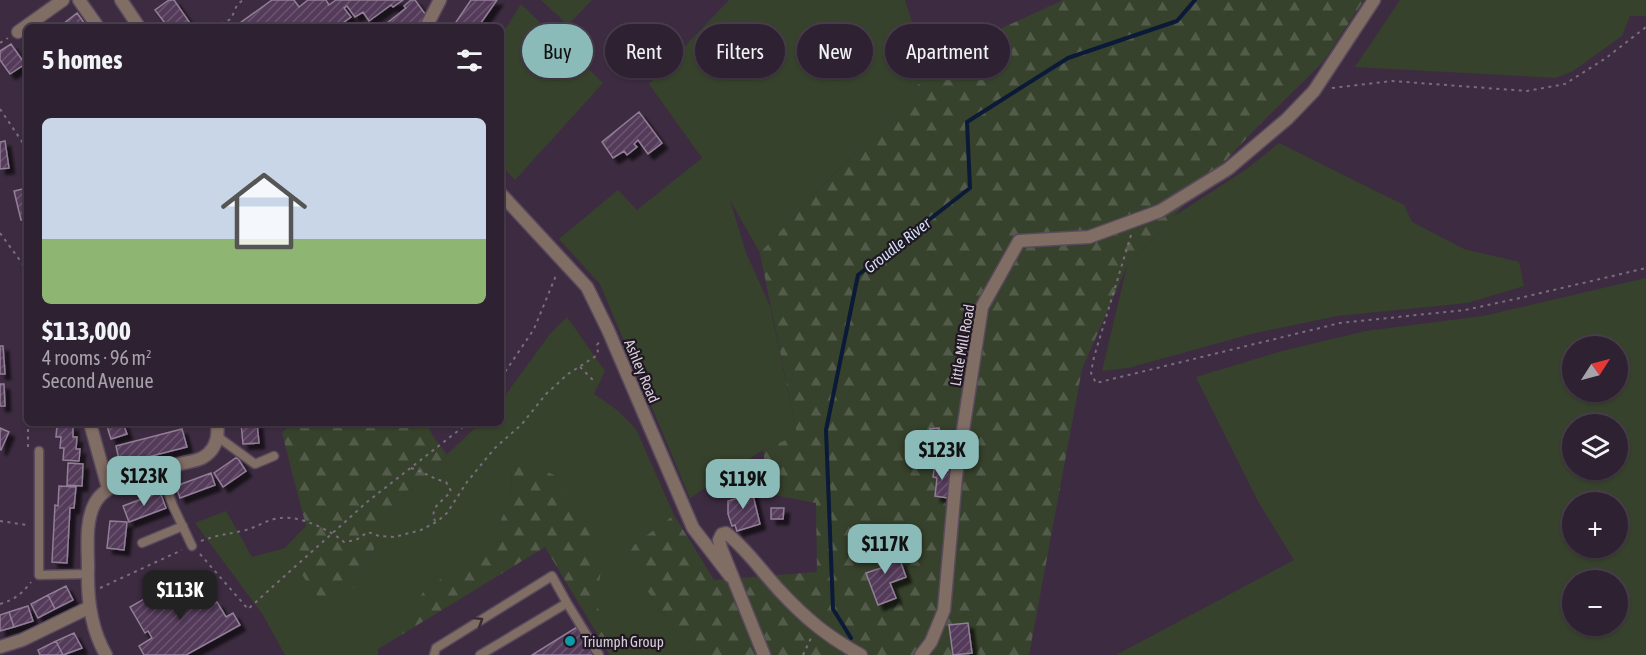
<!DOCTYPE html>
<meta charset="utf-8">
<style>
:root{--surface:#2e2131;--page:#3a2e3d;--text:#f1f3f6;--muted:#a7a3ab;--line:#493e4d;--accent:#8bbbb9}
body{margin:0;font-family:"Asap Condensed",sans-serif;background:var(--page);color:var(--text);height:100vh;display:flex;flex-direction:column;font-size:22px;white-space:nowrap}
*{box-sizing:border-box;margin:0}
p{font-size:20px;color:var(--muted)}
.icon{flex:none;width:33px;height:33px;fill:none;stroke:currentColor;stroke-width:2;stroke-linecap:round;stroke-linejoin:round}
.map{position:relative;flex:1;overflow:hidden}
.sheet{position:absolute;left:24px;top:24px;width:480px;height:402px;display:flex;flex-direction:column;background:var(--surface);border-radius:9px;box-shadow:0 2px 4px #0004,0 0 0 2px var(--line)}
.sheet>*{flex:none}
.top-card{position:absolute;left:522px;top:24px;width:570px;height:54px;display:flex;gap:12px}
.needle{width:39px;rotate:54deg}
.controls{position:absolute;left:1562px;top:336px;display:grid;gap:12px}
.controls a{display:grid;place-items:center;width:66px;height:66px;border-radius:50%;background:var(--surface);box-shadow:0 2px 4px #0004,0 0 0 2px var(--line);font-size:30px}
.price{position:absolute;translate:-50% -51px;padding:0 14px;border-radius:12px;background:var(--accent);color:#111;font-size:20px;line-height:39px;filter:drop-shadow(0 2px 3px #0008)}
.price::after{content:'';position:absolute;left:50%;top:36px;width:18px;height:14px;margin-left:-9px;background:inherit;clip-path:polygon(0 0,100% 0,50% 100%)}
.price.active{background:#222;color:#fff}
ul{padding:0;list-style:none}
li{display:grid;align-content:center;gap:12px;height:318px;padding:0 18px}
li span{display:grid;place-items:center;height:186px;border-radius:9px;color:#555}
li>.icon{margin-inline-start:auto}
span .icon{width:108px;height:108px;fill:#fffc;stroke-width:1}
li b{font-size:26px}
h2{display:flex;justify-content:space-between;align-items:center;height:72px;padding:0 18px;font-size:26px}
.chip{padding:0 21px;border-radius:27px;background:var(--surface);box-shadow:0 2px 4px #0004,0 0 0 2px var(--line);font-size:21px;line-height:54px}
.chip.active{background:var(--accent);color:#111}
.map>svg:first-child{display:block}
.green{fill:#37422c;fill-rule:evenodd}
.forest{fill:url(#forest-firs)}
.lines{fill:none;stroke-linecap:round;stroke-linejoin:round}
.stream{stroke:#0b1a38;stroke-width:4}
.building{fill:url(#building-hatch);stroke:#927e97;stroke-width:1.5;filter:url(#shadow)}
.service-casing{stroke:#59495d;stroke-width:11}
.minor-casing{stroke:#59495d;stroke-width:15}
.path{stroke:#7a6c7e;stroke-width:2;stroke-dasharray:3 4.5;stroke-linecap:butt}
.service{stroke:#806d64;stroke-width:8}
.minor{stroke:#806d64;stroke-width:12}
.oneway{stroke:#372c32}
.culture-dot{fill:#0f9aa8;stroke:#1f1721;stroke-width:2}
.labels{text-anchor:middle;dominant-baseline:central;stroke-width:4.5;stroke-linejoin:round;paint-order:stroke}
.street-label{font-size:15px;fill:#d8cdda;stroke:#1f1721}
.poi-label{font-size:15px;fill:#d8cdda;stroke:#1f1721;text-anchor:start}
.water-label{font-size:16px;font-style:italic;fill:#d1dff7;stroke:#1f1721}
</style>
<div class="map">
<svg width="1646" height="655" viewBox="0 0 1646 655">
<defs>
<pattern id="forest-firs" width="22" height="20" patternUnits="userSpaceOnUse" patternTransform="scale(1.5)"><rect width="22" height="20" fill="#37422c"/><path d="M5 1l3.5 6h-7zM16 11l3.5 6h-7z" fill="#535c4a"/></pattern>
<pattern id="building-hatch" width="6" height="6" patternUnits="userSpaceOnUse" patternTransform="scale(1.5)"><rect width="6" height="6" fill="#543a5a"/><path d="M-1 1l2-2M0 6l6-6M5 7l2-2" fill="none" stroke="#6c5571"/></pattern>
<filter id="shadow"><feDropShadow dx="5.5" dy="5.5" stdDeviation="1.5" flood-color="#0009"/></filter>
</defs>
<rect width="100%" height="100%" fill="#3d2c41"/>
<!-- green -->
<path class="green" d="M541 0H592L568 25Z
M729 0H905L928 74 760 253 730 200 746 253 770 306 797 435 763 450 690 498 600 284 559 239 618 190 637 210 702 158 649 84Z
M1400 0H1646V16H1630L1622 36 1573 71 1556 78 1355 67Z
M521 4 603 83 515 180 501 165V36Z
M1279 143 1404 205 1412 222 1464 249 1519 262 1524 286 1467 303 1337 316 1251 334 1128 368 1102 371 1127 266 1173 217 1248 168Z
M1646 278V655H1116L1294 560 1259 503 1196 377 1282 351 1366 331 1483 316ZM1572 346H1617V392H1572ZM1572 424H1617V470H1572ZM1572 502H1617V548H1572ZM1617 580V626H1572V580Z
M567 317 605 371 594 394 617 410 636 429 674 515 634 545 628 556 634 571 691 655H610L618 644 596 605 600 569 511 467 512 496 489 546 425 590 378 649V655H285L263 615 195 523 226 511 252 557 285 548 308 584 319 598 360 584 390 509 480 423H501V401L550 334Z"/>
<!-- forest -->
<path class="forest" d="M1063 0H1364L1323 62 1257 127 1127 266 1082 369 1029 655H691L634 571 628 556 634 545 674 515 714 580 817 572 816 503 769 494 763 450 797 435 760 253 948 53Z
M291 423H427L432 435 447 455 390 509 360 584 339 596 319 598 308 584 285 548 306 526 282 433Z
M519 459 554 475 593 535 601 569 596 605 619 644 610 655 545 547 378 649 425 590 489 546 512 496 511 466Z"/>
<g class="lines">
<!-- stream -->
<path class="stream" d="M851 638 833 609 826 430 858 275 970 188 967 122 1068 58 1177 21 1195 0"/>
</g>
<!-- building -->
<path class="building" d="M169 0H174L192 26 168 27 155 10Z
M272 0H294L299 7 308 0H326L329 5 336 0H403L393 7 391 5 369 21 363 12 355 17 347 6 344 8 351 17 337 27H243L240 23Z
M411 0H415L428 18 416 27H382L406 8 404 6Z
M471 0H497L478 27H462L456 22Z
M77 13 87 27H65L63 24Z
M11 44 25 64 10 74 0 60V51Z
M639 112 662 143 648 154 638 140 634 144 637 147 627 155 624 151 613 158 602 142Z
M5 141 9 168 0 169V142Z
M27 188V218L21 220 14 191Z
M0 346H3L5 374H0Z
M0 384H4L5 406H0Z
M106 423H123L127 434 111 439Z
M241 423H257L259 443 243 444Z
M57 425 73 426V437H77L76 449H80L79 461 63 460 64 448H60L61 437H56Z
M0 428 9 432 1 450 0 449Z
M939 428 942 454H933L930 429Z
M182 429 187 447 120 464 116 446Z
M237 457 246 471 223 487 214 473Z
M937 462 942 464 941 470 952 471 948 498 935 496 937 478 933 477 935 464Z
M68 463 83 464 82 486 67 485Z
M211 473 215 485 180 498 176 486Z
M59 486 76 487 74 508H70L67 563 52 562 55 505 58 506Z
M751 487 760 524 737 531 735 525 732 526 728 514V501L738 498 739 501 736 491Z
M160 492 166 508 129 522 123 506Z
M771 508H784L783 519H771Z
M110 521 127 522 124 550 107 548Z
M887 542 893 562 900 560 906 577 890 583 896 598 878 605 866 573 881 568 874 546Z
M181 578 188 592 194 588 205 608 217 602 226 617 233 613 240 625 186 655H144L139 646 152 638 148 631 145 633 130 607Z
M66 586 73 600 55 609 48 595Z
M48 595 55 609 38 618 31 604Z
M28 606 33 621 14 627 9 612Z
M9 612 14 627 0 631V615Z
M968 623 972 653 953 655 949 625Z
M577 627 595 655H532Z
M74 633 82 648 63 655 56 641Z
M56 641 63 655H40L38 650Z"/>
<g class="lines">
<!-- service casing -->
<g class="service-casing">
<path id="service" d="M218 437 255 464 274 456
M39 451V575L87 574
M160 469 173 506 192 546
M142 543 183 526
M567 603 599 655
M434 655 436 648 552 576 567 603 480 655"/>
</g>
<!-- minor casing -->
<g class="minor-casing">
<path id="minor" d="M79 0 98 27
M121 0 139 27
M426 27 440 0
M18 32 63 0
M501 194 587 287 608 330 693 528 730 576
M90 423 108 488
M0 647 22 640 90 607
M106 655C91 629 87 596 88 567 88 547 85 521 95 503 108 479 155 471 180 464 187 462 196 461 202 458 216 450 219 437 217 423
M764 655 721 548 719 540 722 534 726 533C747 549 762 572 780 591 806 619 828 637 861 655
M921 655 931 642 944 610 956 476 982 307 1019 241 1089 237 1160 211 1228 169 1287 119 1314 91 1374 0"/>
</g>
<!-- path -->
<path class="path" d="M214 27 231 19 237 5 243 0
M0 43 8 38
M1332 88 1392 81 1527 91 1565 84 1606 58 1646 27
M0 109 27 149
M0 233 27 270
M1131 235 1094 357 1091 373 1096 383 1340 323 1465 310 1520 298 1646 268
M580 367 594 381
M501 378 534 329 557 273
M28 447V423
M411 468C424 472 433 479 446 482L451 491C443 502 429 506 435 521
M0 521 27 525
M201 541C216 535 230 534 246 530 257 527 268 519 280 518 299 515 330 530 344 542L356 540 368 532 379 536 394 537 421 530 438 521 447 513 467 482 494 449 522 424 546 394 568 374 596 356 598 353 597 345 600 341
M200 554 248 609 367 502 468 423
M100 588 182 550
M0 604C14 600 22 594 31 582
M803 655 811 638"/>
<!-- service -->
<use href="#service" class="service"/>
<!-- minor -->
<use href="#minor" class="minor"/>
</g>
<!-- one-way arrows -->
<defs><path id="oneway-chevron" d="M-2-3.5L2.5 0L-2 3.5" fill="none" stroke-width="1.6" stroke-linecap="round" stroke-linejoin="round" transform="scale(1.5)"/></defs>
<use class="oneway" href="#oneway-chevron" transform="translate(479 621) rotate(-32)"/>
<!-- markers -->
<circle class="culture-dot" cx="570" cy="641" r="6"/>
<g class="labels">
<!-- street labels -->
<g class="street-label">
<text transform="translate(962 345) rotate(-80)">Little Mill Road</text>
<text transform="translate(642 371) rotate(67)">Ashley Road</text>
</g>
<!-- poi labels -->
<g class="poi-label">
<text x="582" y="641">Triumph Group</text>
</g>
<!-- water labels -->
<g class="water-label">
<text transform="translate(897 245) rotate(-38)">Groudle River</text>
</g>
</g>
</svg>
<div class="controls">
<a><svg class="needle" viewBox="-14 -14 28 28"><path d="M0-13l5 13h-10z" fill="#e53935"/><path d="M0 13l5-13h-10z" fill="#a7a3ab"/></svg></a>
<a><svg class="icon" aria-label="layers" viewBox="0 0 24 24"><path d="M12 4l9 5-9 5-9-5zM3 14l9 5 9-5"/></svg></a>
<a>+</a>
<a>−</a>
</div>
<b class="price" style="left:942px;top:481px">$123K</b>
<b class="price" style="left:144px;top:507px">$123K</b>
<b class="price" style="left:743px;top:510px">$119K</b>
<b class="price" style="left:885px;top:575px">$117K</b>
<b class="price active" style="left:180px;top:621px">$113K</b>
<div class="top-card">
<a class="chip active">Buy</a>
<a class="chip">Rent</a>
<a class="chip">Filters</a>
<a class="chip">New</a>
<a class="chip">Apartment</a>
</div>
<section class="sheet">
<h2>5 homes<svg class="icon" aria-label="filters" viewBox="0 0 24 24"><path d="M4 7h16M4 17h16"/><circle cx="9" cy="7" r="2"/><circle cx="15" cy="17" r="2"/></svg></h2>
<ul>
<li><span style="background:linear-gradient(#c9d6e8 65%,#8fb573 0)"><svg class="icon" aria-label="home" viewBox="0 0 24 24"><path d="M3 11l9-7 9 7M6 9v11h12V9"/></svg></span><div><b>$113,000</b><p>4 rooms · 96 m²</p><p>Second Avenue</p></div></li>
</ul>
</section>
</div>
